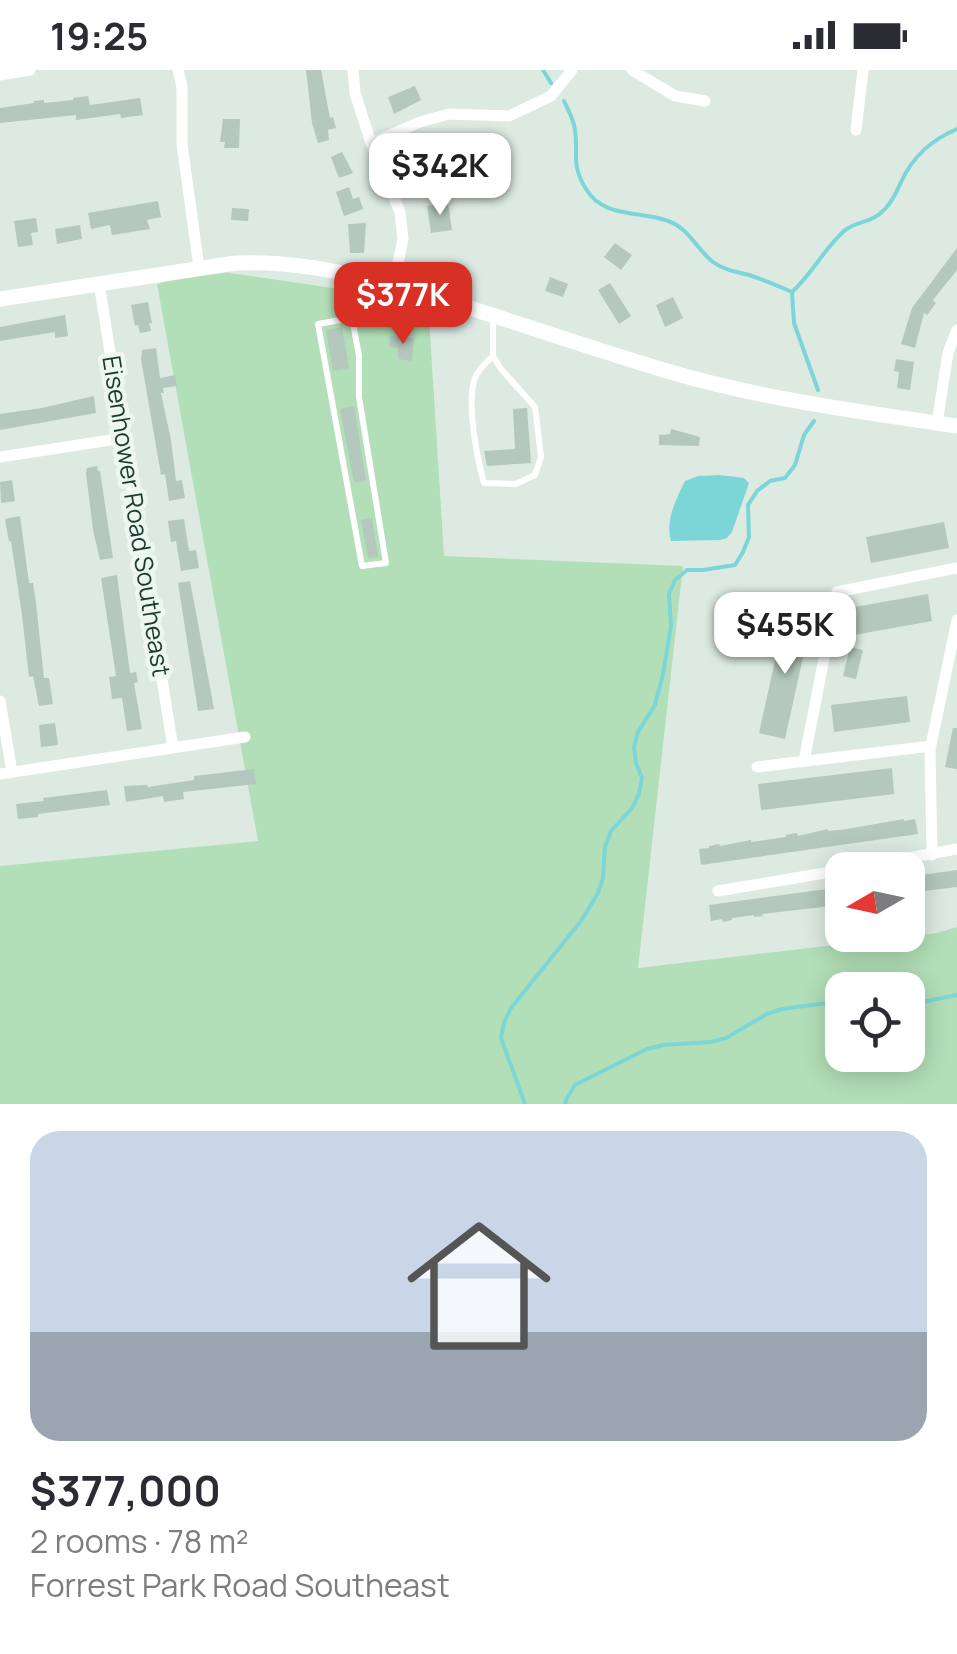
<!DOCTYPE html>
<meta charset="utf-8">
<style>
:root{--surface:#fff;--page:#f2f2f3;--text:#2b2b33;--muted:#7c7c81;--accent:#d93025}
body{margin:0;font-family:Manrope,sans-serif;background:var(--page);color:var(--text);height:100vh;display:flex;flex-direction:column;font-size:38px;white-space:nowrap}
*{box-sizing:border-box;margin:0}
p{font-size:32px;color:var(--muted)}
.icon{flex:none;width:55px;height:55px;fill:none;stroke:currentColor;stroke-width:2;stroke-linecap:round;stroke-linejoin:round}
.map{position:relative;height:1034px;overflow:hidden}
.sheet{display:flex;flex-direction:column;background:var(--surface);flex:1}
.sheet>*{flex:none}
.needle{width:65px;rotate:261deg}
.controls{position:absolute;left:825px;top:782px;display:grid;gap:20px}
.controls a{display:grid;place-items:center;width:100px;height:100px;border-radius:20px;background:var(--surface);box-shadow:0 5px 25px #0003;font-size:50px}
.price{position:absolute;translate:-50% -85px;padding:0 22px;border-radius:20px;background:#fff;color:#222;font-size:32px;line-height:65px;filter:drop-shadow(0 2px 5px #0008)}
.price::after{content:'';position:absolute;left:50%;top:60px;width:30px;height:22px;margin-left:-15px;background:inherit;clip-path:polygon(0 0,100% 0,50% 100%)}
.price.selected{background:var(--accent);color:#fff}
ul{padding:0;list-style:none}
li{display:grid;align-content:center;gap:20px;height:530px;padding:0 30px}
li span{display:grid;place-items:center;height:310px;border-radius:30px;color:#555}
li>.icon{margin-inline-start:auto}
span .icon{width:180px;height:180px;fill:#fffc;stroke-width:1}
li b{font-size:42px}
.status{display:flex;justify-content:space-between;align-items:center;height:70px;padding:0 50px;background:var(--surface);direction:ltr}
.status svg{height:28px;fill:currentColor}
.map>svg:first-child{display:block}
.green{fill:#b2dfb7;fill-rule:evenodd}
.water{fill:#7cd6d7}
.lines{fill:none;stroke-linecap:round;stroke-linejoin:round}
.stream{stroke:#7cd6d7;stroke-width:4}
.building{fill:#b4c8bd}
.service{stroke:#fff;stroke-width:6}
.minor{stroke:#fff;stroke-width:11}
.tertiary{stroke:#fff;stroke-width:15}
.labels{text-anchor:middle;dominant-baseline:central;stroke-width:9;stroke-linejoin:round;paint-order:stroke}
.street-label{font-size:25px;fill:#1c3b2e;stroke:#edf7f0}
</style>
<div class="status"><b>19:25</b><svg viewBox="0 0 49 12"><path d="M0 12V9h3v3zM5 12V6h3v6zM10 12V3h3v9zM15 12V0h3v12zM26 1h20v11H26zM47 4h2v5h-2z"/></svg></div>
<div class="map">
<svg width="957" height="1034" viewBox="0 0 957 1034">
<rect width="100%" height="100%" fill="#dceae2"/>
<!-- green -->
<path class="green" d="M209 200 428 232 444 486 683 496 638 898 937 863 957 857V1034H0V796L258 771 157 214ZM842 920H908V985H842Z"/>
<!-- water -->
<path class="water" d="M720 405 744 408 749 413 732 462 727 468 720 470 671 471C665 450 676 430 685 411L698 406Z"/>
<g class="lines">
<!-- stream -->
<path class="stream" d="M543 0 551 13
M564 31C568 40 574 50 575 60 579 84 570 93 586 119 604 149 639 140 668 151 689 158 697 180 713 192 724 200 736 202 749 205 764 210 778 216 792 222
M792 222C812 204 824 179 844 161 859 149 870 155 885 139 893 130 896 123 901 112 913 86 931 70 957 59
M792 222 794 253 818 320
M908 935 957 925
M525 1034 501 968 504 953 511 938 581 851 598 823 603 808 605 777 611 761 632 738 639 724 642 708 636 693 634 677 638 662 655 635 663 604 671 556 669 524 675 510 687 500H703L735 495 743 482 749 467 748 435 757 421 770 411 785 408 795 395 804 365 814 351
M565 1034 567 1028 575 1015 647 979 663 975 711 972 726 968 767 944 782 939 842 931"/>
</g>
<!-- building -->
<path class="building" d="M306 0H321L330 48 333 47 336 58 328 60 329 70 318 73 312 53Z
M415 16 421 30 394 44 388 27Z
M88 26 90 35 140 28 143 45 121 48 120 44 76 50V45L0 53V38L34 33V31L44 30V33L73 30V28Z
M223 49H240L239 78H224L225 72H220Z
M342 82 353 103 339 108 331 87Z
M423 85 433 108 414 115 404 92Z
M349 117 353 129 359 127 363 139 344 146 336 122Z
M158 131 161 147 147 150 150 159 112 165 110 155 91 159 88 143Z
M448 133 452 160 431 163 427 136Z
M232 138 249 139 248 151 231 150Z
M36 148 38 162 31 163 33 175 18 177 14 151Z
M366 153 364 183H350L348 154Z
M80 155 82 169 57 174 55 159Z
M615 173 632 185 621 200 604 187Z
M957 178V200L933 230 936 233 927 245 924 243 915 278 901 274 912 238Z
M550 207 568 214 563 227 545 221Z
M610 213 631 246 619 254 598 220Z
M673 227 683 248 665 257 656 235Z
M148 232 152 253H149L151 261 140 263 138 255 135 256 131 235Z
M65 245 68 266 55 268V262L0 271V257Z
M342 257 349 298 333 301 326 260Z
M390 266 414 268 412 291 398 289V278L389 277Z
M156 278 160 308 175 305 177 316 163 318 164 323H161L171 370 176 411 182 410 185 428 169 431 165 404 161 405 141 289 142 280Z
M896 289 914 292 910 320 897 318 899 302 894 301Z
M94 326 96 343 0 360V344L42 338Z
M354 336 366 410 354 412 340 339Z
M527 338 531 393 487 396 484 381 515 379 513 339Z
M671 359 700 367 699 376 659 375V365L670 364Z
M97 396 98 401H100L113 488 100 490 93 460 86 403 87 398Z
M12 410 15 431 1 433 0 412Z
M20 446 29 513H33L36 533 44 608H49L53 634 39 636 33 606 29 607 22 545 11 471 9 472 5 449Z
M372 448 378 487 368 488 361 450Z
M184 449 189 481 196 480 199 498 181 501 176 471 171 472 168 451Z
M944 452 949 478 871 493 866 467Z
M117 505 130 603 136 602 138 612 134 613 142 659 127 661 122 628 112 629 109 607 116 606 101 508Z
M190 511 214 639 198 641 178 513Z
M928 524 932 551 854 565 849 538Z
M785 545 811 551 785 669 759 663Z
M850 577 863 580 856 609 843 606Z
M907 626 910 652 834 662 831 635Z
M55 653 58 675 41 677 39 655Z
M953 658H957V699L945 697Z
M892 698 894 724 761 740 758 714Z
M254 699 256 714 183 722 184 729 164 732 163 726 126 732 124 716 147 715 148 717 194 710V706Z
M107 720 110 735 38 744V747L18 749 16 734 44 731 43 728Z
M904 749V751L915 749 918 764 701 795 699 779 709 778V776L719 774 720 776 751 770V772L786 767V765L797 763 798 766 828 759V761L847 759Z
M957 800V817L908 823V807Z
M842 817V832L839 833 840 835 762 844 763 846 754 847V845L732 848V850L723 852 722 849 711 851 709 835Z"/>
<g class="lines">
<!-- service -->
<path class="service" d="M344 204 359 286V327L386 493 362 496 318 254 352 248
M493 286C486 293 477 300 474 311 467 336 477 388 484 413L516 414 535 405 541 387 535 337 501 299 493 286V247"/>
<!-- minor -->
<path class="minor" d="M178 0 182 17V74L199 198
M353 0 355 23 371 73 400 142 403 169 393 216
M632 0 675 26 705 31
M0 5 30 0
M856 60 863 0
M371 73 420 52 449 44 509 46 551 26 572 0
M99 213 173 678
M937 353 948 283 957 260
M0 387 124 368
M0 631 12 702
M804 691 837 522 957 498
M757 697 931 676
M0 704 245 667
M932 785 930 680 957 550
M843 800 957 779
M718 821 842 800"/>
<!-- tertiary -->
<path class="tertiary" d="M0 229 236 193C319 190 401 216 479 241 542 261 604 282 667 301 762 329 860 342 957 356"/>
</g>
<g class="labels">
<!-- street labels -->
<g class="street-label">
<text transform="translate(137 446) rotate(81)">Eisenhower Road Southeast</text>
</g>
</g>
</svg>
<div class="controls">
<a><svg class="needle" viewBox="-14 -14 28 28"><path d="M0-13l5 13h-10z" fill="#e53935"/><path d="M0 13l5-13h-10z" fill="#7c7c81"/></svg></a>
<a><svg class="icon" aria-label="locate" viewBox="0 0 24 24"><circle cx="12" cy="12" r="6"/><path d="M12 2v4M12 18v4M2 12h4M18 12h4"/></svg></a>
</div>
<b class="price" style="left:440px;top:148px">$342K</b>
<b class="price selected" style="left:403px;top:277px">$377K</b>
<b class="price" style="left:785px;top:607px">$455K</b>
</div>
<section class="sheet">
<ul>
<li><span style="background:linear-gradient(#c9d6e8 65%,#9aa5b1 0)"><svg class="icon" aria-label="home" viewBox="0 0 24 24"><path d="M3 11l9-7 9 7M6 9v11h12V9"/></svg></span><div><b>$377,000</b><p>2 rooms · 78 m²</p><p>Forrest Park Road Southeast</p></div></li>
</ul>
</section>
